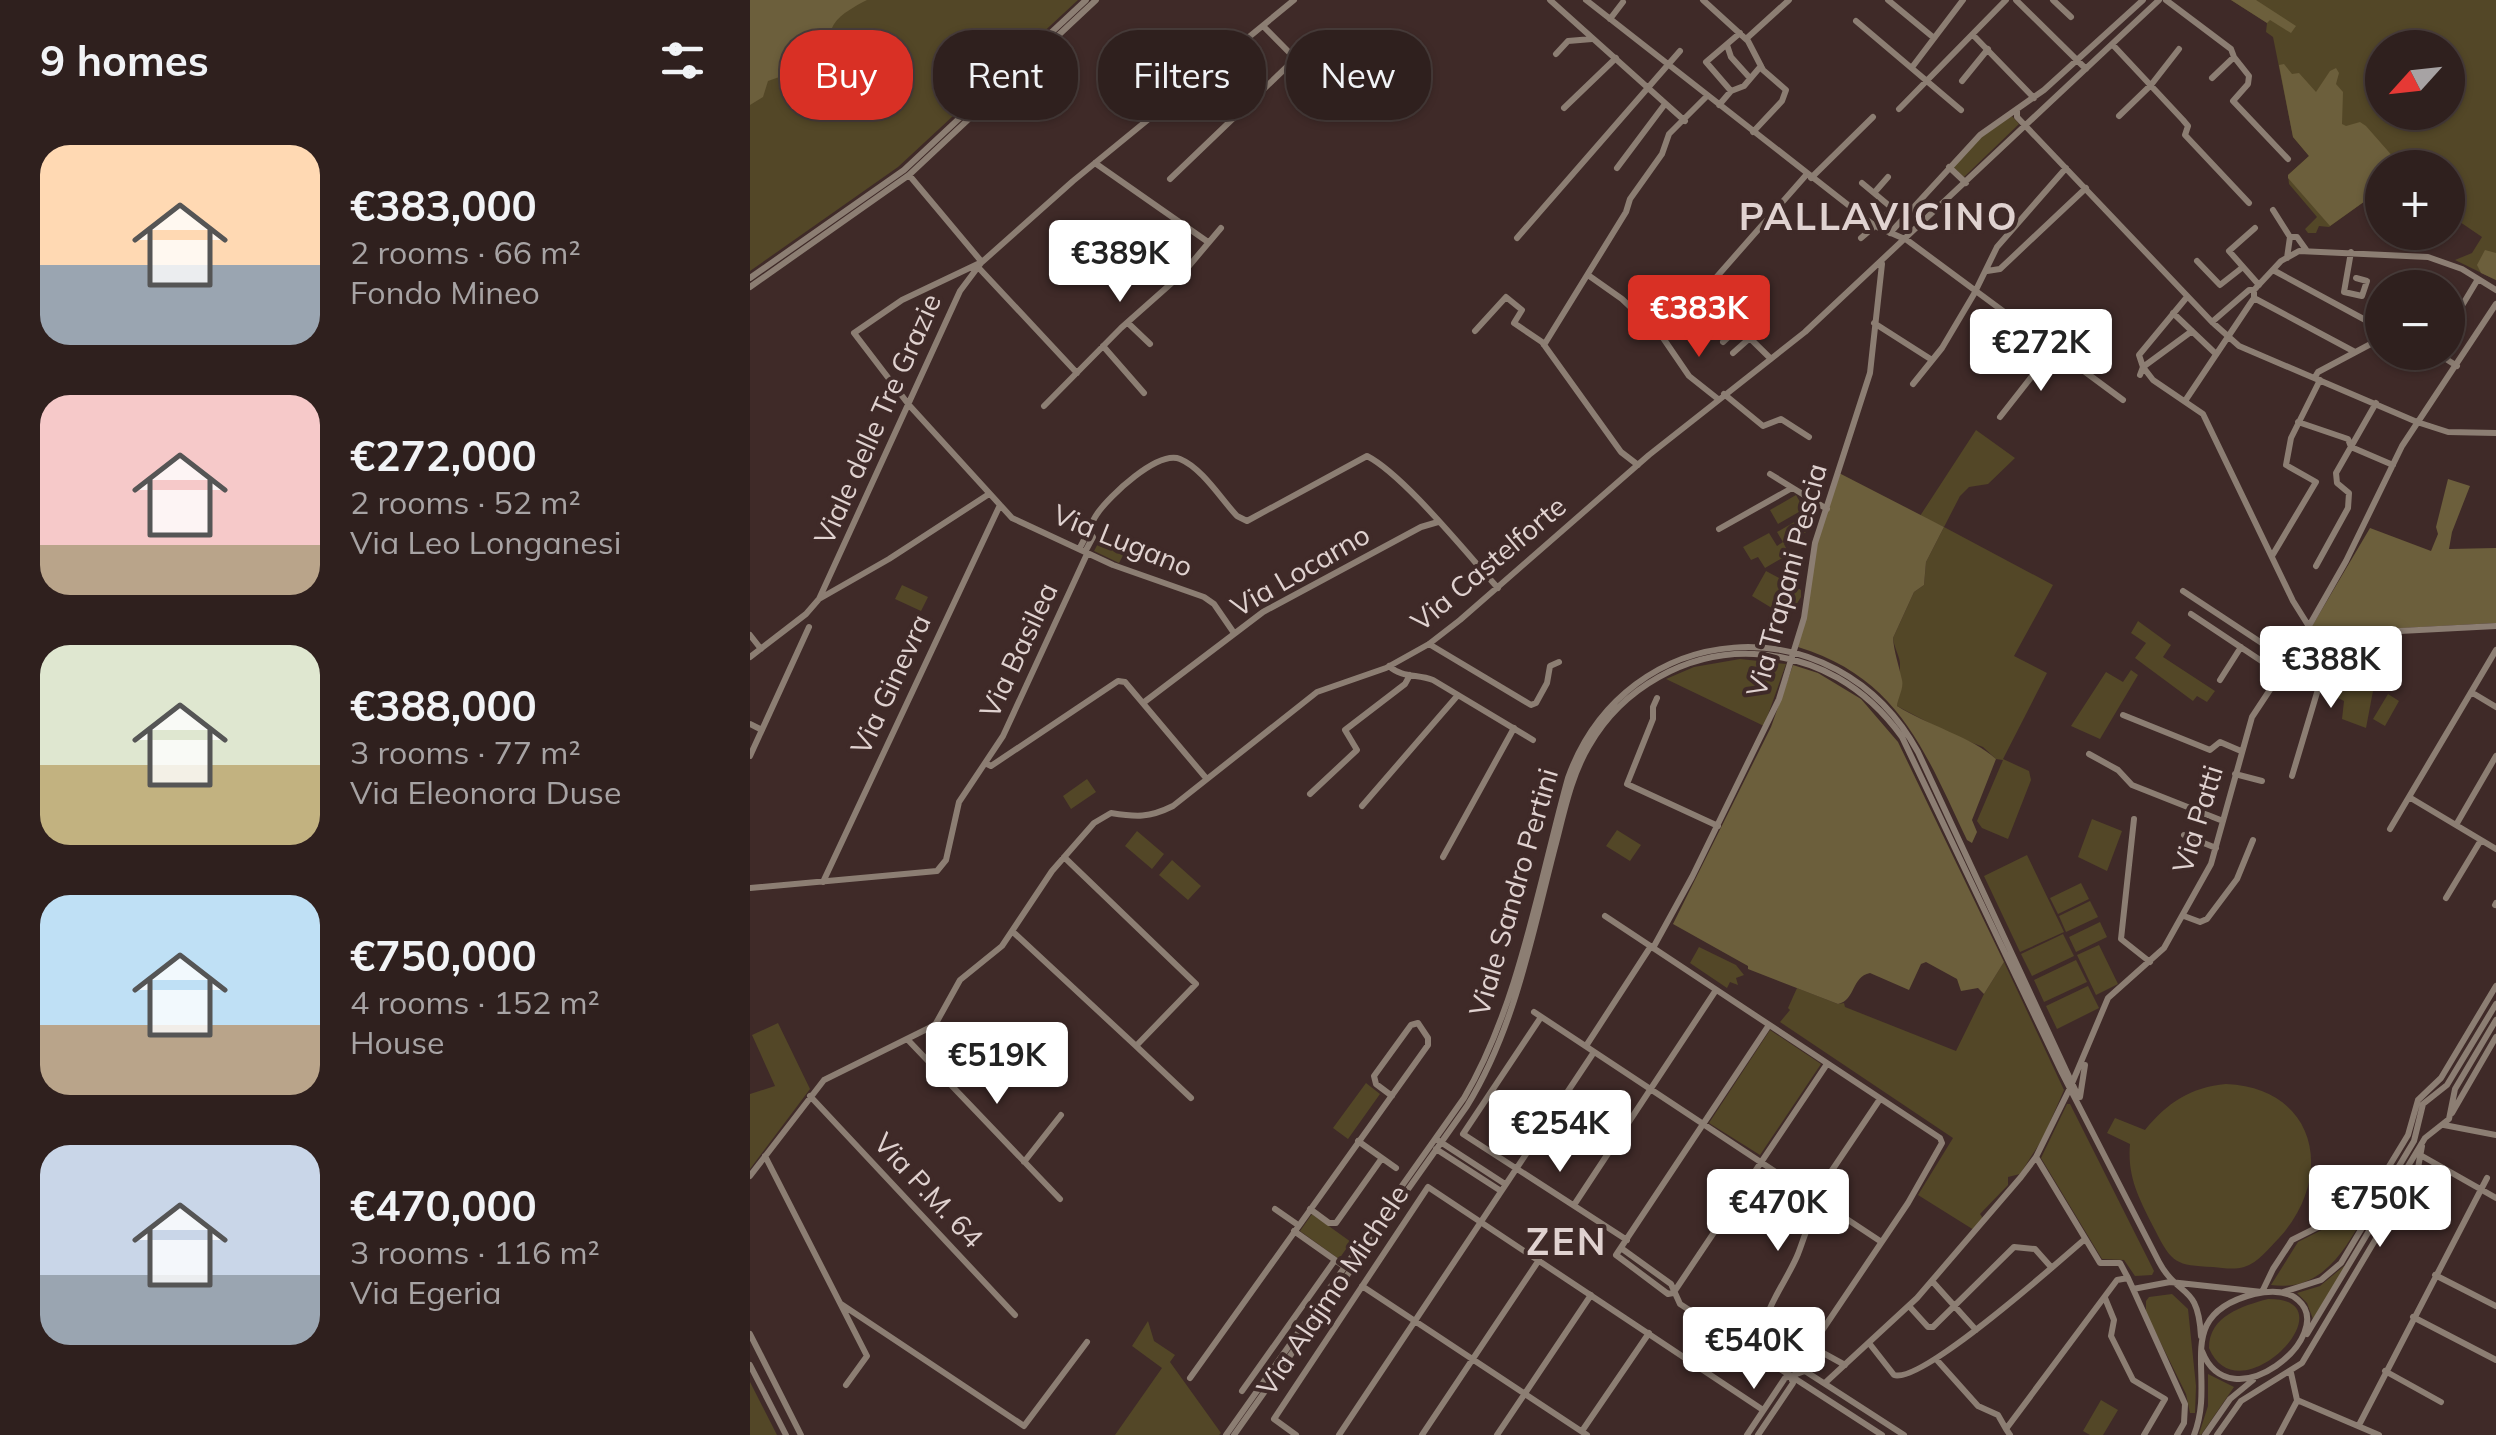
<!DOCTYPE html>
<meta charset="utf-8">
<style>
:root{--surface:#2f201e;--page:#3b2d2b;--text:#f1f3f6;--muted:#a7a3a4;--line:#4a3e3c;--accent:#d93025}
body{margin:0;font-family:Mulish,sans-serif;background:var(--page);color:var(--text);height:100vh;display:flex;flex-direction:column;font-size:38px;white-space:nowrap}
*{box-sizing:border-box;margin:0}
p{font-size:32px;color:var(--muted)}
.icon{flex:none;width:55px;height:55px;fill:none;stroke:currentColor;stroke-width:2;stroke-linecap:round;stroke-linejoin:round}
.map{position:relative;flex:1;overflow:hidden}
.drawer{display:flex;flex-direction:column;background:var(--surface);width:750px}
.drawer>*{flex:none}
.hud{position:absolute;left:30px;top:30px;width:950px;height:90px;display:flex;gap:20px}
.needle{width:65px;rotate:243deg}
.buttons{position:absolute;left:1615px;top:30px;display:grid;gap:20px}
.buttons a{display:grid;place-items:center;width:100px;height:100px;border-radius:50%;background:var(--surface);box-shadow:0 2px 8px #0004,0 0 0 2px var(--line);font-size:50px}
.price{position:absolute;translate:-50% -85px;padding:0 22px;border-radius:10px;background:#fff;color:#222;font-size:32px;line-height:65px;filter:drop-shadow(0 2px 5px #0008)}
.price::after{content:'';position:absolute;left:50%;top:60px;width:30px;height:22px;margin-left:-15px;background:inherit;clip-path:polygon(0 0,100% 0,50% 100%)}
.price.current{background:var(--accent);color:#fff}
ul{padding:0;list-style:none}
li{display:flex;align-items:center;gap:30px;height:250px;padding:0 40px}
li span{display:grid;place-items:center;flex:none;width:280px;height:200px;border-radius:30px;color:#555}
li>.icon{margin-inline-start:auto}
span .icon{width:120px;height:120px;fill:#fffc;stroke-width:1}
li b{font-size:42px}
h2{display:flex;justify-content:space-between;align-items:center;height:120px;padding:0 40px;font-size:42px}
.chip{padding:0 35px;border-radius:40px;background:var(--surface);box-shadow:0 2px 8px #0004,0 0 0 2px var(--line);font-size:35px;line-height:90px}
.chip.current{background:var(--accent);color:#fff}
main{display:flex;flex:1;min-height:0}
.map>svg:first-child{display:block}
.green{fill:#534727;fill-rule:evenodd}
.forest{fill:#6c5f3c}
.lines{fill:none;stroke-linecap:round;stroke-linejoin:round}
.minor{stroke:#8c7e73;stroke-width:6}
.labels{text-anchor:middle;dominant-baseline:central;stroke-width:8;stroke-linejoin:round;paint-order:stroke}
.street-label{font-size:28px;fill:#e0d2d0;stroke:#3f2a28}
.district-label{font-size:38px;font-weight:bold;letter-spacing:2.5px;fill:#e0d2d0;stroke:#3f2a28}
</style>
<main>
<section class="drawer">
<h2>9 homes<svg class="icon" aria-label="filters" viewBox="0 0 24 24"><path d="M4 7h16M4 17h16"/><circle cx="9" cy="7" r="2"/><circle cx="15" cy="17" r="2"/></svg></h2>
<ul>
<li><span style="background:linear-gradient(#ffd9b3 60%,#9aa5b1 0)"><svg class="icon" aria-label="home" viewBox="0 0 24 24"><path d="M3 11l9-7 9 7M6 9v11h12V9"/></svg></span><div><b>€383,000</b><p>2 rooms · 66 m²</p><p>Fondo Mineo</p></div></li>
<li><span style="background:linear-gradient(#f6c9c9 75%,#b9a48a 0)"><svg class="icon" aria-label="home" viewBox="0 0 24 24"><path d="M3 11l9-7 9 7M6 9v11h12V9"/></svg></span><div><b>€272,000</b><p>2 rooms · 52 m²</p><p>Via Leo Longanesi</p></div></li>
<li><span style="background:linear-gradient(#dfe7d0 60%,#c2b280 0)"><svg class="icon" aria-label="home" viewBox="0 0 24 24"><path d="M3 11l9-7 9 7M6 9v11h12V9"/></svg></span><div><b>€388,000</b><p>3 rooms · 77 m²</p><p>Via Eleonora Duse</p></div></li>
<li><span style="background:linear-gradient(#bfe0f5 65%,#b9a48a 0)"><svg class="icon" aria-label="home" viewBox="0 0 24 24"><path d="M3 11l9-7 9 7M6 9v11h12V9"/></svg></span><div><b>€750,000</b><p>4 rooms · 152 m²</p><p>House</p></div></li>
<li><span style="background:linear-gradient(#c9d6e8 65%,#9aa5b1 0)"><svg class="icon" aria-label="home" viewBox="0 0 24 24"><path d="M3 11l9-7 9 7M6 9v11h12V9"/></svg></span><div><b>€470,000</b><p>3 rooms · 116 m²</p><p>Via Egeria</p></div></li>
</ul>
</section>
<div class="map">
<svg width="1746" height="1435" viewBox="0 0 1746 1435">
<rect width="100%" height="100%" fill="#3f2a28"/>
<!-- green -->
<path class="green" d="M0 0H328L148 167 0 271Z
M1481 0H1746V280L1705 260 1722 253 1732 237 1710 222 1698 231V168H1632V199L1626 193 1579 227 1569 226 1566 233H1558L1555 229 1567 217 1539 184 1538 175 1559 156 1543 137 1523 37 1516 32 1517 23ZM1632 48H1698V112H1632Z
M1262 116 1269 124 1214 177 1203 167 1231 137Z
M1226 430 1265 458 1238 484 1219 487 1210 496 1194 527 1303 585 1264 656 1297 673 1253 759 1279 771 1281 780 1258 839 1232 828 1227 821 1253 760 1246 759 1233 747 1200 734 1147 706C1149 691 1150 678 1150 663 1149 655 1144 647 1143 638L1164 592 1174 585 1176 562 1194 527 1170 516Z
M1046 495 1054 509 1028 524 1020 510Z
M1053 517 1060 530 1034 544 1039 554 1015 568 1008 557 1001 560 993 547 1019 533 1027 546 1033 542 1027 532Z
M351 538 376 550 369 563 344 551Z
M1016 571 1051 590V597L1038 618 1002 596Z
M152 585 178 597 171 611 145 599Z
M1388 621 1421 645 1413 657 1465 691 1457 702 1447 696 1443 701 1385 658 1396 643 1381 633Z
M1601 647 1631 649 1616 728 1592 719 1594 701 1586 697Z
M990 659 1036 664 1014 726 916 679 944 667Z
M1381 670 1388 675 1350 739 1321 726 1356 672 1373 682Z
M1638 694 1649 701 1635 726 1623 719Z
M337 779 346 792 321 809 313 796Z
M1342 819 1372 831 1357 871 1328 857Z
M867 830 891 845 880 861 856 846Z
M387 831 414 854 402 869 375 846Z
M1277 855 1314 932 1270 952 1234 876Z
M422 860 451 886 438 900 409 875Z
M1331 883 1339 899 1308 914 1300 898Z
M1340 901 1348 917 1316 932 1309 916Z
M1350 922 1357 937 1326 952 1319 937Z
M1313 934 1324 956 1282 976 1271 954Z
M1349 945 1368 984 1346 995 1327 955Z
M949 947 986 965 994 975 986 978 988 985 980 982 977 988 940 963Z
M1326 960 1337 982 1294 1002 1284 980Z
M1254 962 1314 1090 1293 1138 1270 1174 1258 1177V1185L1230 1214 1234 1220 1224 1230 1168 1195 1203 1138 1030 1022 1040 1010 1038 1008 1047 988 1088 1004 1094 1003 1095 1007 1206 1051 1234 994Z
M1338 986 1349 1008 1307 1029 1296 1006Z
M28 1023 60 1089 0 1169V1094L25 1086 2 1035Z
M1020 1030 1071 1064 1010 1155 959 1123Z
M616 1083 630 1094 598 1139 583 1128Z
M1476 1084C1568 1088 1585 1177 1529 1238 1519 1248 1508 1263 1494 1267 1484 1270 1473 1268 1463 1267 1426 1265 1422 1264 1405 1230 1390 1200 1377 1178 1380 1144L1357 1133 1365 1118 1395 1130C1417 1103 1441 1087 1476 1084Z
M1317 1104H1320L1404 1271 1402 1275 1385 1276 1374 1260 1352 1259 1291 1158Z
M1611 1210 1616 1213C1594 1251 1572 1292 1521 1285L1548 1242Z
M562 1214 601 1242 589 1259 550 1231Z
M1594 1266 1596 1267 1563 1319 1557 1303 1547 1293 1570 1286Z
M1422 1294 1438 1309 1446 1386 1445 1413H1440L1436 1394 1396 1313V1301L1399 1297Z
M1518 1299C1604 1298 1489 1420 1459 1348 1459 1316 1492 1306 1518 1299Z
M398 1321 404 1341 425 1355 420 1362 471 1433 469 1435H365L412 1368 382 1346Z
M1458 1374 1484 1387 1451 1435 1449 1434 1458 1406Z
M0 1382 27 1435H0Z
M1351 1400 1368 1410 1353 1435H1340L1333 1431Z"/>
<!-- forest -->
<path class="forest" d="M0 0H117C72 23 85 28 70 68L61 67 50 78 35 75 18 81 13 97 0 105Z
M1481 0H1506L1546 26 1541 33 1520 20 1517 23Z
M1534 64 1542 74 1549 73 1566 92 1580 71 1586 68 1589 73 1586 84 1593 92 1592 124 1596 126 1610 122 1616 126 1652 167 1632 168V189L1580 226 1538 178V175L1559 156 1543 137 1529 65Z
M1735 250 1746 253V280L1731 273 1727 265Z
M1089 473 1194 527 1176 562 1174 585 1164 592 1143 638C1144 652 1149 666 1152 680 1154 688 1148 697 1147 706 1177 725 1222 737 1246 759L1222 820 1227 832 1222 843 1217 840C1175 752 1149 678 1048 647L1065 550Z
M1698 479 1720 486 1702 532 1699 549 1746 548V623L1558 633 1620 528 1681 551 1688 534 1686 527Z
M1043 665 1068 673 1111 699 1148 742 1254 962 1234 994 1228 988 1211 991 1207 979 1176 962 1171 964 1159 990 1120 973C1101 977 1106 1000 1088 1004L998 969V966L923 924 1021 727Z"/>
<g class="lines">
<!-- minor -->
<path class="minor" d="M800 0 935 121
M836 0 1125 226 1157 240 1373 400
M953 0 998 41 1013 70 1036 90 1032 101 1003 132
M1138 0 1184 38
M1266 0 1336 69
M1303 0 1321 17
M1416 0 1481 49 1484 57 1499 76 1498 84 1483 101 1538 159
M860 19 873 2
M1106 21 1211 110
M513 26 600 114
M1223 35 1284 98
M996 39 1039 0
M1362 44 1433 120 1438 126 1435 135 1499 203
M977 45 981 57 999 77
M806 54 818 41 842 39
M1163 66 1213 0
M1462 78 1484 57
M1212 81 1238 49
M981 91 956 62 990 33
M969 105 981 91 994 86 1011 66
M814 108 866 58
M1149 109 1256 0
M1267 110V117L1462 322 1489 346 1667 422 1698 432 1746 433
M1369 116 1401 85 1429 49
M345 163 458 242
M1199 167 1216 183
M867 168 915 104
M159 175 231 261
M1061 178 1123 117
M420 179 545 59
M1112 183 1142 208 1127 227
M1124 193 1138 177
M1523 210 1540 237 1537 258
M1505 228 1479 251 1509 285
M1140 233 1230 135 1294 90 1393 0
M1540 237H1547L1557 251
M767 238 930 51
M1111 238 1125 226
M1601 252 1594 292 1612 296 1617 281 1606 278
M1447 261 1470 285 1493 267
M227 266 327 373
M1523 270 1632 329
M1237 271 1250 269 1336 188
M838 275 872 299 913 338 939 376 968 399
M0 278 154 170 336 0
M0 287 159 175 346 0
M954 293 1021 359
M1504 298 1605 352
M1423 313 1466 354
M1698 321 1707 314 1728 279
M1462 322 1499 290H1504L1531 261 1549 251 1678 257 1712 269 1746 290
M378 323 400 344
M1124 323 1182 360
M725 331 756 297 772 310 764 323 792 342 871 452 888 465
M913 338 1057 174
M973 342 990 326
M794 345 876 212 880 199 912 154 919 134 957 96
M353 346 394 393
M1685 352 1707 366
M983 353 1001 337
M1393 367 1403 380 1453 414 1543 601 1558 625
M1393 367 1442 331
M1390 375 1393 367 1389 355 1437 297
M1565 377 1568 372 1632 338
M1163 384 1192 348 1224 294 1247 247 1316 168
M974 394 1013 426 1031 419 1059 437
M1435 401 1504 298V290
M294 406 371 328 433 273 471 228
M1250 417 1304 348
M1548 422 1598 439 1601 447 1643 465
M1020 474 1077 509
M969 529 1042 488
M329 549C336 538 340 524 347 514 359 496 408 450 430 459 452 468 471 499 487 516L497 521 617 456C654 475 717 554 748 588
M335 552 343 537 339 532
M1522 556 1566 482 1536 465 1541 438 1570 380
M1566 566 1598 508 1599 493 1587 483 1586 473 1626 403
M1433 591 1539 661
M69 599 210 291 231 263
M1441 614 1531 674
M484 633 464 604 454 597 363 565 262 518 159 405 104 333 152 300 232 262 323 181 544 0
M0 635 11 649
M1554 636 1746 626
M679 644 781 705 786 703 797 683 800 666 809 662
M0 657 56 614 69 599 139 559 239 494
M639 666C652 678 667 674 683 680L783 740
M1470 680 1491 647
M1721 692 1746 707
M907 698 903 707V719L877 784 968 826
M393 703 513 612 671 527 688 522
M1373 715 1460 750 1470 742 1491 751
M0 724 12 730
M1339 754 1368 770 1382 785 1473 821
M0 756 59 627
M237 764 241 766 368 681 375 682 456 778
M1485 774 1512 781
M1542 776 1584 636
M560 794 607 750 595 730 655 684 660 675
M1659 797 1746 849
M612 806 708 695
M1384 819 1371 939 1400 962
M1706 825 1746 756
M1640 829 1746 650
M1434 835 1466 848
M693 857 764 728
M73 882 250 505
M0 888 187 871 196 860 209 802 253 736 337 554
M1696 898 1731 840
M1745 905 1746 903
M855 916 1190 1138 1192 1143 1158 1203 1061 1347
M1434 916 1450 922 1457 919 1487 879 1503 840
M262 931 386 1046 446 984 314 857
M903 948 942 877 1029 699 1054 618 1065 543 1120 373 1132 264
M784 1012 1130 1241
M791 1017 713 1134 877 1240
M158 1040 310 1199
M386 1046 441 1098
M836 1046 901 946
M60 1096 265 1315
M1330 1097 1335 1065
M1702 1113 1746 1037
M1694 1125 1746 1135
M608 1141 646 1168
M689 1141 755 1184
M686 1149 751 1191
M15 1156 117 1356 96 1385
M1672 1156 1746 1198
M1286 1157 1350 1263H1370L1378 1278
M274 1162 311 1115
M0 1176 74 1080 185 1025 210 980 252 946 302 871 344 823 361 813C386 817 399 818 423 806L567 692 636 668 679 644 710 620 899 455 1055 332 1409 0
M1064 1197 1130 1099
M824 1205 966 990
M525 1209 548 1225
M560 1209 579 1223H586L632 1158
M544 1231 595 1267
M871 1248 921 1284 930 1304 1132 1435
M1685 1275 1746 1306
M1182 1281 1226 1330
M612 1286 837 1435
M1383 1289 1435 1404 1434 1423 1427 1435
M924 1292 1077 1064
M1533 1292 1571 1280 1591 1263 1664 1141 1673 1104 1697 1085 1746 1004
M923 1293 918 1294 866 1255 1019 1025
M1355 1298 1364 1320 1361 1336 1383 1380 1415 1399 1394 1435
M91 1304 274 1426 337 1342
M1159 1306 1178 1327H1183L1264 1247 1285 1249 1301 1267
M982 1315 990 1311 1017 1322 1095 1365
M1663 1317 1746 1360
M1015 1321C1023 1296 1038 1278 1048 1254 1055 1236 1059 1219 1070 1201
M0 1334 51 1435
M1557 1334 1675 1138 1699 1119 1705 1089 1746 1020
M1119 1343 1144 1375C1172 1384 1307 1263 1335 1239
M1186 1359 1228 1406 1248 1415 1256 1429
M0 1365 36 1435
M1635 1371 1691 1402
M1541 1373 1547 1400 1629 1435
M440 1378 678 1045V1038L668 1023 661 1025 624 1076 626 1084 642 1096
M1076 1382 1167 1298 1271 1177 1286 1157 1320 1088 1358 998 1414 948 1461 864 1502 717 1539 661 1596 561 1652 446 1746 304
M492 1391 585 1260
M1609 1425 1737 1178
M832 1431 899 1333
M476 1435 714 1098C769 1005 789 882 818 778 876 616 1086 601 1168 752L1328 1096
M484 1435 717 1106C765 1028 782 935 805 847 814 813 821 776 839 746 872 688 937 651 1004 654 1066 657 1116 687 1152 737L1312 1073 1409 1262C1429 1299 1448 1282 1451 1336
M546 1435 524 1419 678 1187 1013 1410
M589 1435 844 1052
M672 1435 789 1260
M747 1435 841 1295
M997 1435 1035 1378 1055 1371 1154 1435
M1008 1435 1043 1383 1041 1377
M1260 1435 1256 1429 1367 1280 1378 1278 1383 1289 1420 1282 1512 1292 1523 1269 1542 1240 1610 1206 1621 1196 1658 1135 1668 1100 1691 1078 1746 986
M1444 1435C1468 1374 1419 1316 1504 1294 1518 1291 1537 1290 1548 1300 1589 1335 1480 1424 1452 1351
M1455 1435 1480 1399 1503 1380
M1467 1435 1491 1401 1552 1363 1668 1168 1672 1146
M1529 1435 1547 1401"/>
</g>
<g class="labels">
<!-- street labels -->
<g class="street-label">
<text transform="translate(127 419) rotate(-66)">Viale delle Tre Grazie</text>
<text transform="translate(373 540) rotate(22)">Via Lugano</text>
<text transform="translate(738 563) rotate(-40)">Via Castelforte</text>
<text transform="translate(550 570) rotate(-30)">Via Locarno</text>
<text transform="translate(1036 580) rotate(-75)">Via Trapani Pescia</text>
<text transform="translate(268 650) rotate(-65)">Via Basilea</text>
<text transform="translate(140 684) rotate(-65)">Via Ginevra</text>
<text transform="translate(1447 819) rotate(-73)">Via Patti</text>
<text transform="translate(763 892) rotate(-74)">Viale Sandro Pertini</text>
<text transform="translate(179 1190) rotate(47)">Via P.M. 64</text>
<text transform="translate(582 1290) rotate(-56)">Via Alajmo Michele</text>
</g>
<!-- district labels -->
<g class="district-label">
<text x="1129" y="216">PALLAVICINO</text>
<text x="817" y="1241">ZEN</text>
</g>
</g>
</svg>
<div class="buttons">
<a><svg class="needle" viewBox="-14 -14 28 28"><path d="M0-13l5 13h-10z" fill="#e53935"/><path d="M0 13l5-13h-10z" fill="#a7a3a4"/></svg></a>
<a>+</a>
<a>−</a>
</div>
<b class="price" style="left:370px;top:305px">€389K</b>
<b class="price current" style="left:949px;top:360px">€383K</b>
<b class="price" style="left:1291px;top:394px">€272K</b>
<b class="price" style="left:1581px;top:711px">€388K</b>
<b class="price" style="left:247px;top:1107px">€519K</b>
<b class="price" style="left:810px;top:1175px">€254K</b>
<b class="price" style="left:1630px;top:1250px">€750K</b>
<b class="price" style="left:1028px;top:1254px">€470K</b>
<b class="price" style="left:1004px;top:1392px">€540K</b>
<div class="hud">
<a class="chip current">Buy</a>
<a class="chip">Rent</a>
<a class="chip">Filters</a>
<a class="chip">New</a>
</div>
</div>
</main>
